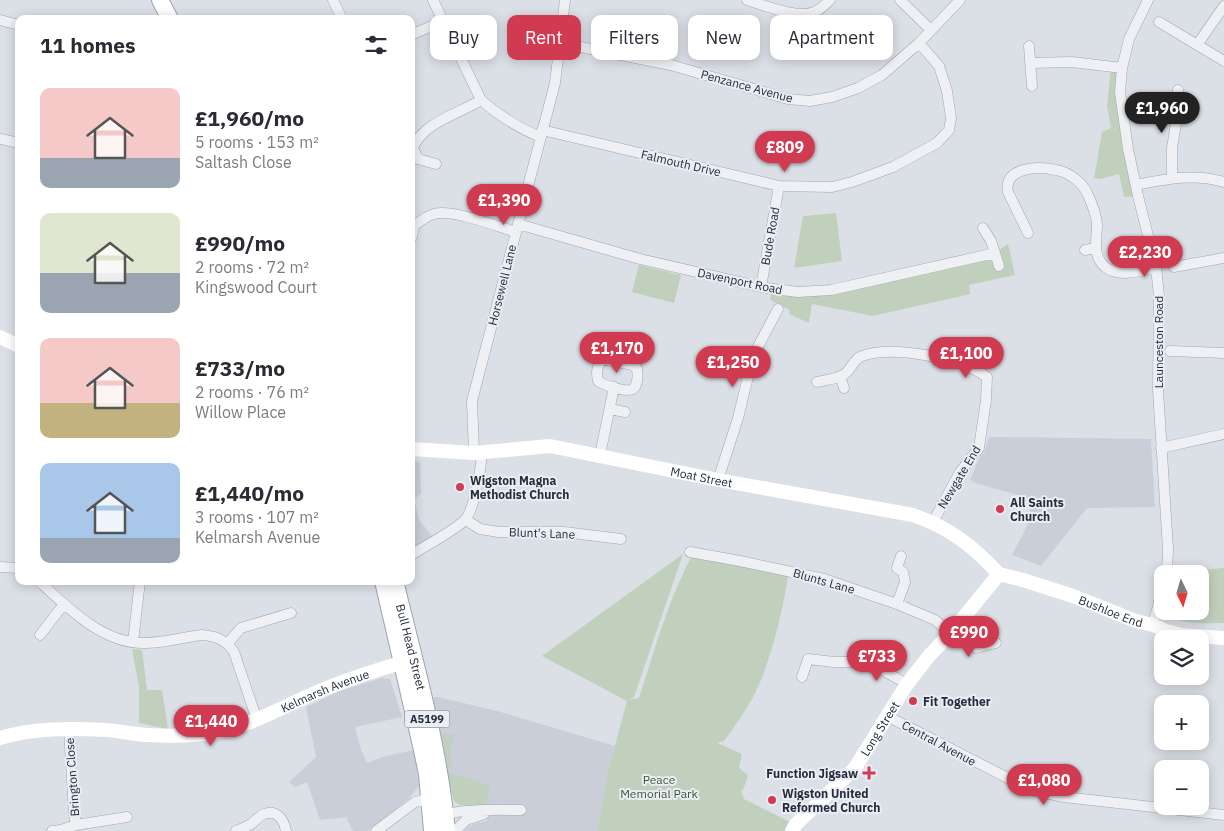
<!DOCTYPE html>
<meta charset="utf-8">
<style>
:root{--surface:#fff;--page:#f2f2f3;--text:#2b2b33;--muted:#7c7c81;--accent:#d03b51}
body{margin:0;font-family:"IBM Plex Sans",sans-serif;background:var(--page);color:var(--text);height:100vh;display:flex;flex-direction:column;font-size:19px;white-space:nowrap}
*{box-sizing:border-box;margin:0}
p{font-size:16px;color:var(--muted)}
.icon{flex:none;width:28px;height:28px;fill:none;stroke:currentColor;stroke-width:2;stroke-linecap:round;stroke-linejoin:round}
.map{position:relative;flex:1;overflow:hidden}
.drawer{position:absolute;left:15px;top:15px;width:400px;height:570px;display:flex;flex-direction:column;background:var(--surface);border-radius:10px;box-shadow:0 2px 12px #0003}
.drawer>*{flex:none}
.guide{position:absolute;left:430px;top:15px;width:475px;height:45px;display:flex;gap:10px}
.needle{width:32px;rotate:175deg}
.fabs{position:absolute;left:1154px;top:565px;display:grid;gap:10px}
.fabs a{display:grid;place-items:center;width:55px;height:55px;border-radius:10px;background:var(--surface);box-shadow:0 2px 12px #0003;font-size:25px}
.price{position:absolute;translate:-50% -42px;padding:0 11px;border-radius:18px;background:var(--accent);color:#fff;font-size:16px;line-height:32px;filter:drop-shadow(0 1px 2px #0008)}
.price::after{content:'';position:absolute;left:50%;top:30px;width:15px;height:11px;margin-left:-8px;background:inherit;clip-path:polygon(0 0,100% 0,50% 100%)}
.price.on{background:#222;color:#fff}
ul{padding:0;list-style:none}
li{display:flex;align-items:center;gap:15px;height:125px;padding:0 25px}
li span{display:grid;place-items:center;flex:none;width:140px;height:100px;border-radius:10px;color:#555}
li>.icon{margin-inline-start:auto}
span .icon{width:60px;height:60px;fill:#fffc;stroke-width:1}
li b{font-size:21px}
h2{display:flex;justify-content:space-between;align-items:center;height:60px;padding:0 25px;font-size:21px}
.tag{padding:0 18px;border-radius:10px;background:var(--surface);box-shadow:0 2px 12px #0003;font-size:18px;line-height:45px}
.tag.on{background:var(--accent);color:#fff}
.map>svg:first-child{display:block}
.built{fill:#c9ced8}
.green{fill:#c1d0bc}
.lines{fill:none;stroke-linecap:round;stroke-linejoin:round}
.street-casing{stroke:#a1a6b0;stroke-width:11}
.primary-casing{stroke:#9aa4b2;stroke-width:18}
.street{stroke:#eef0f4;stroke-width:10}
.secondary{stroke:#fff;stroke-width:14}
.primary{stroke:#fff;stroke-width:16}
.poi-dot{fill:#d03b51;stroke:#eaeef4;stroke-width:2}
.labels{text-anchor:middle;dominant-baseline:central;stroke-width:4;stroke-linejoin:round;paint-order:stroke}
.shield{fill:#eaeef4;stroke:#606773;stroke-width:1}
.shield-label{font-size:11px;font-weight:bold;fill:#252d3c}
.street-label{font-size:12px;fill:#252d3c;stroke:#eaeef4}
.poi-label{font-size:12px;font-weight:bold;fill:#252d3c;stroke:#eaeef4;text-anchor:start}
.park-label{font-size:12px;fill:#395832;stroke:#eaeef4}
</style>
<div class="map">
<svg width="1224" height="831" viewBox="0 0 1224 831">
<rect width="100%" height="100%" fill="#dbdfe6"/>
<!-- built -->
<path class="built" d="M989 437 1151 439 1155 507 1087 508 1041 566 1012 555 1028 524 1032 499 975 483 970 480 979 459 985 451Z
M411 461 420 462 421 494 414 499 419 520 433 537 411 552Z
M382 678 390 679 402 717 355 727 361 750 367 763 386 756 414 750 417 760 419 786 408 799 368 831H353L346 817 320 820 307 782 295 787 289 782 316 757 306 707 340 691Z
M434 697H438L497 711 615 746 608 771 597 831H464L466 828 476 823 487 821V807L460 805 454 801 432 702Z"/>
<!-- green -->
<path class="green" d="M1111 67 1122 68 1120 92 1138 196 1124 197 1119 174 1100 179 1094 178 1102 132 1111 128 1107 106Z
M836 213 842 261 794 268 803 216Z
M1008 244 1015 275 969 285 970 294 873 316 812 304 809 323 789 314 790 310 770 300 772 289 798 292 995 253Z
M639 265 681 275 674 303 632 292Z
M683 554 634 697 629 700 639 698C655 650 668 599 693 554L775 572 788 577C782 614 770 666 752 699 743 714 734 728 724 741L717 743 742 754 739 768 748 775 743 790H741L744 799 790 822 785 831H597L608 771 627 701 542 656Z
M1224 568V623C1210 623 1172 626 1167 611H1200V574H1175V572Z
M132 649 142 650 147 690H162L168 729 139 723V687Z
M441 733 454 735 450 752 452 767H446Z
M447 772 489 785 487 807 460 805 454 801Z"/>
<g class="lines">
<!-- street casing -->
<g class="street-casing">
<path id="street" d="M333 0 342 19
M433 0 481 100C498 115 519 128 540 137
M747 0C763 5 798 19 814 12 820 10 825 5 830 0
M900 0 931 30
M1148 0 1129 39 1122 68 1120 92 1128 149 1138 196 1156 267 1159 296 1158 390 1168 549 1167 574
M0 20 19 25
M1159 22 1224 61
M411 35 443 21
M561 43 671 65 788 99 810 101 832 97 858 88 882 75 919 43 960 0
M1197 45 1224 6
M1029 46 1032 86
M1031 63 1072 62 1122 68
M542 130 779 186 832 187 852 182 893 167 937 143 949 130 951 118 947 91 939 66 919 43
M0 139 19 143
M436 164 418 159 413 148C423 122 459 114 481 100
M1172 177V148L1177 117 1178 90
M1136 185C1166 179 1194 173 1224 182
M518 224 640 259 766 288 798 292 831 290 995 253 991 241 983 228
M1028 233 1008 192C1003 167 1038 166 1056 170 1069 172 1083 183 1088 195 1092 204 1096 214 1097 224 1097 239 1092 256 1105 267 1119 278 1141 271 1156 267
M412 237 414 226C420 221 426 216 434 214 453 209 496 226 516 232
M1085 250 1096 248
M995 253 999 266
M1174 267 1224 258
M761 287 779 186
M1170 351 1224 353
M602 359 633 365 637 369C638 375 638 385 633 389 626 393 604 385 598 381 596 372 597 367 602 359Z
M840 376 844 388
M817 382C825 380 837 379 843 375 851 371 853 359 862 356 892 345 961 358 987 377L986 400 979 448 960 472 933 522
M610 409 625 412
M1161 448 1224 434
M474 453 472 401 555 83 565 0
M600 455 614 387
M718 480 738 418 753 356 778 309
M466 520 480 529 499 532H564L621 539
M690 552 740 561 824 579 897 604 935 620 950 633
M411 555C427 545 450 533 464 521 474 512 481 467 482 453
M0 567 19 568
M39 581C68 608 103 644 145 643 164 643 184 637 202 635 216 636 226 640 234 652L257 720
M897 604 905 582 903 572 897 568 901 556
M1153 625 1162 590
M955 628 976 648 996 643
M40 635 64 604
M133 642 140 581
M228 643 241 628 291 613
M854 662 855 647
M802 677 808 659 834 662H854L884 671 907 684
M887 716 1031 790 1064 797 1224 815
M69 729 74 813 76 825
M442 817C453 808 505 810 521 810
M52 831 61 830 76 825 127 817
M236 831C241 829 246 827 251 824 255 821 259 816 264 814 277 809 284 820 286 831
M376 831 415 802 433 798
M455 831 466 820 484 814"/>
</g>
<!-- primary casing -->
<g class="primary-casing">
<g id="primary">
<path d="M160 0 170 19"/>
<path d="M383 581 422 750 427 774 432 831"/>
<path id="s5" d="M395 581C415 663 439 746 447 831"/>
</g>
</g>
<!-- street -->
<use href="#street" class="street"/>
<!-- secondary -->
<g class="secondary">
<path d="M0 337 19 346"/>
<path id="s1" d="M411 449 474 453 550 446 718 480 913 515C950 528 973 546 999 574"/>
<path id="s2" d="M999 574 1023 580 1073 596 1136 621 1153 625 1166 631 1181 635 1224 638"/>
<path id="s3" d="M0 738C34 728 70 728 106 730 120 731 133 734 147 735 166 736 186 736 204 734 247 729 283 706 322 690 351 678 382 668 412 660"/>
<path id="s4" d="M792 831 796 824 855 768 907 684 929 656 955 628 999 574"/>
</g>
<!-- primary -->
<use href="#primary" class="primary"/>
</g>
<!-- markers -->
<g class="poi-dot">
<circle cx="460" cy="487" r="5"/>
<circle cx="1000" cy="509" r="5"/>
<circle cx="913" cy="701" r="5"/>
<path d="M866.5 765.5h5v5h5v5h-5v5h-5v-5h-5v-5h5z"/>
<circle cx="772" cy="800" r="5"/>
</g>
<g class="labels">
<!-- shield labels -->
<rect class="shield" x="404.5" y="710.5" width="45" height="17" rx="4"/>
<g class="shield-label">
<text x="427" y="719">A5199</text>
</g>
<!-- street labels -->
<g class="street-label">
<text transform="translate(747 86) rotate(15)">Penzance Avenue</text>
<text transform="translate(681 163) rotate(13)">Falmouth Drive</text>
<text transform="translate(770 236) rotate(-80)">Bude Road</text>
<text transform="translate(740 281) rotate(12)">Davenport Road</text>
<text transform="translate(502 285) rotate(-76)">Horsewell Lane</text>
<text transform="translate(1158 342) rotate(-90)">Launceston Road</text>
<text stroke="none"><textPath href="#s1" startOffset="294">Moat Street</textPath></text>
<text transform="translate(959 477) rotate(-59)">Newgate End</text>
<text transform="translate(542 533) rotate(2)">Blunt's Lane</text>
<text transform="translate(824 581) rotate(16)">Blunts Lane</text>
<text stroke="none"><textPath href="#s2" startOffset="118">Bushloe End</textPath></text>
<text stroke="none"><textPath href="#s5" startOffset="68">Bull Head Street</textPath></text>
<text stroke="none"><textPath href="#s3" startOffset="334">Kelmarsh Avenue</textPath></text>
<text stroke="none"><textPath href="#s4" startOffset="136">Long Street</textPath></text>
<text transform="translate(939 743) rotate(28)">Central Avenue</text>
<text transform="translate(72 777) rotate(-94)">Brington Close</text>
</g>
<!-- poi labels -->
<g class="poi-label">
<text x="470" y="480">Wigston Magna<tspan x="470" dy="14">Methodist Church</tspan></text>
<text x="1010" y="502">All Saints<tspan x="1010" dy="14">Church</tspan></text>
<text x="923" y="701">Fit Together</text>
<text x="858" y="773" text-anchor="end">Function Jigsaw</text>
<text x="782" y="793">Wigston United<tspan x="782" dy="14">Reformed Church</tspan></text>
</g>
<!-- park labels -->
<g class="park-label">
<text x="659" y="779">Peace<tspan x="659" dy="14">Memorial Park</tspan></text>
</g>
</g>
</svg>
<div class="fabs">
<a><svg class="needle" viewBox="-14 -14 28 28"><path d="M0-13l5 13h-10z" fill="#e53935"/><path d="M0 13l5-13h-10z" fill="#7c7c81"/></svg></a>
<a><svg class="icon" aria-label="layers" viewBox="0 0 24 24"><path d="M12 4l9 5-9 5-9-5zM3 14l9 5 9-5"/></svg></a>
<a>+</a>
<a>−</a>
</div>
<b class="price on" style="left:1162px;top:134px">£1,960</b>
<b class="price" style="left:785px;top:173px">£809</b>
<b class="price" style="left:504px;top:226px">£1,390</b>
<b class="price" style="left:1145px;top:278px">£2,230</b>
<b class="price" style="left:617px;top:374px">£1,170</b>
<b class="price" style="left:966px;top:379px">£1,100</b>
<b class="price" style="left:733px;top:388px">£1,250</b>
<b class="price" style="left:969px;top:658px">£990</b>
<b class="price" style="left:877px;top:682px">£733</b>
<b class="price" style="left:211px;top:747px">£1,440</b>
<b class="price" style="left:1044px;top:806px">£1,080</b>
<div class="guide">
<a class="tag">Buy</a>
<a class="tag on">Rent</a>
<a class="tag">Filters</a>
<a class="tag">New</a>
<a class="tag">Apartment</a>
</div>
<section class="drawer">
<h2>11 homes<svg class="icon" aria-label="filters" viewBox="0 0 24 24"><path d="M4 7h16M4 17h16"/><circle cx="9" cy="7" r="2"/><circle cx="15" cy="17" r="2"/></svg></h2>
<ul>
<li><span style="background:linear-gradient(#f6c9c9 70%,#9aa5b1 0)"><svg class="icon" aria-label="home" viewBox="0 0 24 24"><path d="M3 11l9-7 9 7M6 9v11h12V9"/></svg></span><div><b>£1,960/mo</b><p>5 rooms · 153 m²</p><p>Saltash Close</p></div></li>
<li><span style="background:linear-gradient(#dfe7d0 60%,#9aa5b1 0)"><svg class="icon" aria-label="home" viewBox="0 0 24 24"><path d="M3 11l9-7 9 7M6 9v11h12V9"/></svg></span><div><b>£990/mo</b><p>2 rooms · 72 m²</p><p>Kingswood Court</p></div></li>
<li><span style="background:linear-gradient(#f6c9c9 65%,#c2b280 0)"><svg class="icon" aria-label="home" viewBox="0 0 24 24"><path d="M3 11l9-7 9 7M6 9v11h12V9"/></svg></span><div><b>£733/mo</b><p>2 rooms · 76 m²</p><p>Willow Place</p></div></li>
<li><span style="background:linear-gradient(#a9c7e8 75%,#9aa5b1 0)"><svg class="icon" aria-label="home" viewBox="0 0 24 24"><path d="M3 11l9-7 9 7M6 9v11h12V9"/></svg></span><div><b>£1,440/mo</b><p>3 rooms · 107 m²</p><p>Kelmarsh Avenue</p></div></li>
</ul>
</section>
</div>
